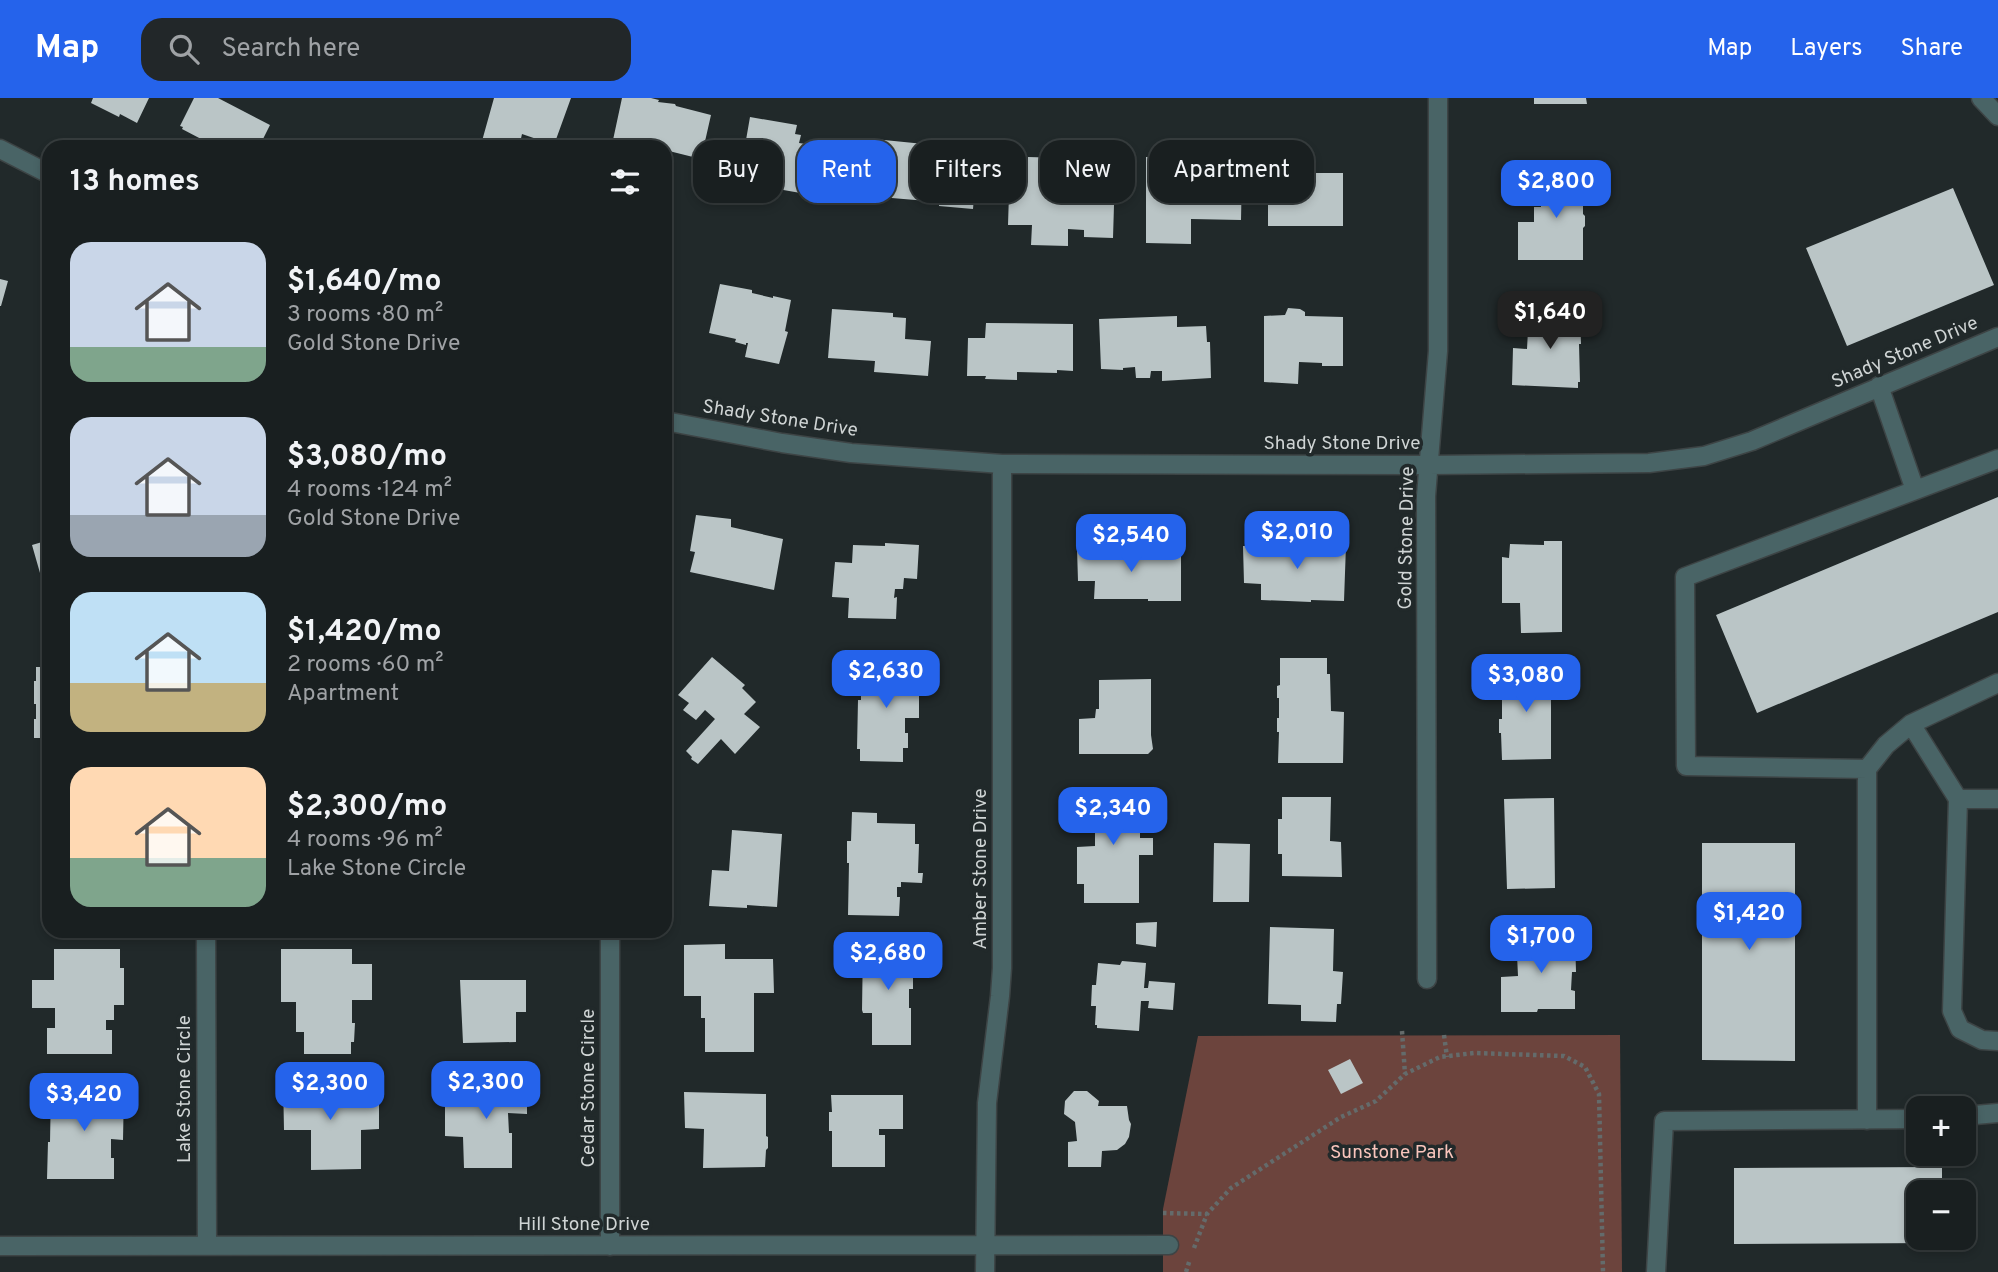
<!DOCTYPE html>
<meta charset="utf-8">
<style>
:root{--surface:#191f20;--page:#222729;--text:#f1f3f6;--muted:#9fa2a5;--line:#373d3e;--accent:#2563eb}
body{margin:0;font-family:Overpass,sans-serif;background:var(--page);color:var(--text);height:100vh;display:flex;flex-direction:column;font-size:26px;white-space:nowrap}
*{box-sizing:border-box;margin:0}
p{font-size:23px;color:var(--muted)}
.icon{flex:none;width:38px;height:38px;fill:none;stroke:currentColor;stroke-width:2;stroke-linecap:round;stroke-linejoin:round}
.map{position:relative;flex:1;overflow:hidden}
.details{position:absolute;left:42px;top:42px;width:630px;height:798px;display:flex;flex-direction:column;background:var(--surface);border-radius:21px;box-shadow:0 4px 10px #0003,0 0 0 2px var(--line)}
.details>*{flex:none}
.top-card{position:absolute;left:693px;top:42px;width:665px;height:63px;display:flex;gap:14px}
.fabs{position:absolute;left:1906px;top:998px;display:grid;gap:14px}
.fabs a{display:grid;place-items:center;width:70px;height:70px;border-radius:14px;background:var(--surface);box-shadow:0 4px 10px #0003,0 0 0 2px var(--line);font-size:35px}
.price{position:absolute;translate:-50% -60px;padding:0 16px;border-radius:14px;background:var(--accent);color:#fff;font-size:23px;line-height:46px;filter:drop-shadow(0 2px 4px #0008)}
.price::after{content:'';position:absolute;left:50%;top:42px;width:21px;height:16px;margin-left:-10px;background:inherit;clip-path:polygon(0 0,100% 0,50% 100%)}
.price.on{background:#222;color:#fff}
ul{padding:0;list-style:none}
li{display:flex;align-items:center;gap:21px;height:175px;padding:0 28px}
li span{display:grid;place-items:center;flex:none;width:196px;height:140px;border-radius:21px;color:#555}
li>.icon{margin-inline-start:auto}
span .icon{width:84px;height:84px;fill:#fffc;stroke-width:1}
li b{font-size:30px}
h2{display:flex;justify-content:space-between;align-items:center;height:84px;padding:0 28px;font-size:30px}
.tag{padding:0 24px;border-radius:21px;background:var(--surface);box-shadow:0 4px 10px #0003,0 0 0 2px var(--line);font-size:24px;line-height:63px}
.tag.on{background:var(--accent);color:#fff}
header{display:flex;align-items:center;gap:42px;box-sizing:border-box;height:98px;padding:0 35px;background:var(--accent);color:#fff}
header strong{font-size:33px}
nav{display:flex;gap:38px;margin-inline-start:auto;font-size:24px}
.search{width:490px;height:63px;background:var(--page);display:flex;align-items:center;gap:18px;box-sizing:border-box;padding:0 24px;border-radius:21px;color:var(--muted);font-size:26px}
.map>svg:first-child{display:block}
.green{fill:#6c443d}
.building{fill:#bac5c6}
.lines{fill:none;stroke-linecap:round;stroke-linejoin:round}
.minor-casing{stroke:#3d4445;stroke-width:21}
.path{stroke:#646b6b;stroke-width:4.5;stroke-dasharray:3.5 3.5;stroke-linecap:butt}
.minor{stroke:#496466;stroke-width:18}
.labels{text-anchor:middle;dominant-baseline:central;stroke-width:7;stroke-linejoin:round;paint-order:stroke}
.street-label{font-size:19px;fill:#cfd4d4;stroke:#21292a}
.park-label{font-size:19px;fill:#f9c5bc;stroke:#21292a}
</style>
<header>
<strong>Map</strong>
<div class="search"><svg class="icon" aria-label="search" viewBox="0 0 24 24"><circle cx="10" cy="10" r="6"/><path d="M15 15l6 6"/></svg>Search here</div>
<nav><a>Map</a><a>Layers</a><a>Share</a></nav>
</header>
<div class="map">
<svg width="1998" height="1174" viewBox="0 0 1998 1174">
<rect width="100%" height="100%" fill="#21292a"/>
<!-- green -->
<path class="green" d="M1620 937 1622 1174H1163V1111L1198 938Z"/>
<!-- building -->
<path class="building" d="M93 0H149L137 25 120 16 119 19 91 5Z
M194 0H218L270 27 259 49H200L203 42 182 31 183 29 180 28Z
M494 0H571L554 47 522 36 519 49H502L482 43Z
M622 0H651L659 2 658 4 675 6 676 8 711 17 701 61 665 52V49H651L640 46 639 48 613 42Z
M1534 0H1586L1587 6H1534Z
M750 19 797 27 795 36 801 37 799 45 812 47 813 42 839 47 829 100 749 86 752 67 742 65Z
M874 41 924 46 923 62 933 63V56L963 58V61L977 63 973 111 939 108V104L868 98Z
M1268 57H1299V71H1312V75H1343V128H1268Z
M1199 58V67H1208V75H1216V73H1242L1241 122 1191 121V146L1146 145V59Z
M1028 59 1064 60V71H1081L1080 79 1089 80V73L1115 74 1113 140 1084 139V132L1068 131V148L1031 147 1032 127H1008L1010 64H1028Z
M1537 75H1585V95H1583V116L1585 118V128L1583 130V162H1518V124H1534V109H1541V89H1537Z
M1953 90 1994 187 1847 248 1806 150Z
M665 174 672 176 666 200H665Z
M0 181 8 183 1 208H0Z
M720 186 752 192V195L773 200V198L791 202 785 233 788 234 779 266 745 259 748 245H746V247L735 244 736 241 709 235Z
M1288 210 1300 211 1305 214V218L1343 219V268H1322V265L1299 264 1298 286 1264 284V218L1285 217Z
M832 211 893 215V219L906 220 905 241 931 243 928 278 874 274 875 263 828 260Z
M1535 211 1580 212 1581 246H1579L1580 284H1578V290L1512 287 1513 250 1527 251 1528 232H1534Z
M1177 218V229L1206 228 1207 244H1210L1211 280 1162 283V273H1151L1150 280H1136L1135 269 1123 270V272L1101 271 1099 221Z
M986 225 1073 226V273L1057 272V275L1017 274V282L985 281 986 278H967L968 240H985Z
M1998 399V514L1757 615 1716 517Z
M696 417 731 421V429L783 441 774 492 690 474 695 454 690 453Z
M49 442V487L44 489 32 447Z
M1544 443H1562V534L1521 535 1520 505H1502V459L1509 460 1510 446 1544 447Z
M885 445 919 447 917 481 904 480 903 491H895L894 500 897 499 896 521 848 520 849 500 832 499 835 464 852 465 853 447 885 448Z
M1262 445H1298V448L1319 449 1320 446 1346 447 1344 503 1311 502V504L1261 502V486L1244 485 1243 448H1261Z
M1095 447 1127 448V460H1138V455H1181V503H1148V501H1094L1095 483H1078L1077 450H1094Z
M712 559 745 587 742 590 756 604 744 616 760 629 735 656 721 641 698 666 691 661 692 659 686 653 715 621 705 612 696 622 683 612 689 605 678 597Z
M1280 560H1327V576H1330L1331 613 1344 614 1343 665H1278L1279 634H1277V620H1279V600H1277V588L1280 587Z
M861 565H915V586H919V620H905V635H908V650H903V664L860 663V651H857L858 602H861Z
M36 569H49V686L46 685 45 640H34V621H36V606H34V583H36Z
M1502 570H1551V661L1502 662 1501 635H1499V621H1502Z
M1151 581V637L1153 651 1148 656H1079V621L1095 620 1096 611H1099V582Z
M1088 689H1140V740H1153V757H1139V805H1084V786H1077V749L1095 748V732H1086Z
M1282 699H1331L1330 743 1341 744 1342 779 1282 778V756H1278V721H1282Z
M1554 700 1555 790 1507 791 1504 701Z
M852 714 877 715V725L915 726V746H919L918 775H923L922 785 901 784V789H897V799H900L899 818 848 817 849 765H847V743H851Z
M732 732 782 736 777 809 747 807V810L709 808 712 772 729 773Z
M1214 745 1250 746 1249 804H1213Z
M1702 745H1795V963L1702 962Z
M1157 824 1156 849 1136 846V825Z
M1270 829 1334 831 1333 873 1343 874 1341 906H1337L1336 924 1301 923V907L1268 906Z
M1516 836 1575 837 1576 874H1572L1571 892 1575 893V911H1538L1537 914H1501V879L1518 878Z
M913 845 911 879H913V891H909V910H911V947H872V915H863L862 912 863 846Z
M725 846V861H773L774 895H754V954H705V920H701V898H684V847Z
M54 851H120V870H124V907H114V922H106V932H112V956H47V930H55V910H32V882H54Z
M281 851H352V866H372V902H352V925H355L354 944H351V956H304V934H296V904H281Z
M1122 863 1146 865 1144 890H1148L1149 883 1175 885 1173 912 1148 910 1149 903H1141L1139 933 1097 930V927H1095L1096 908H1091L1092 887H1096L1098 865 1120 867Z
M460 882H526V914H516V944L463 945Z
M1350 961 1363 985 1341 996 1328 972Z
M283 982H320V994H330V996L379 995V1031L361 1032V1071L311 1072V1032H284Z
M491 982H527V1016L508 1015 509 1035H512V1070H464L463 1039 445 1038V996H463V984H491Z
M51 990 124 991 123 1042 111 1041V1060H114V1081H47L48 1044H50Z
M1074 993H1087L1099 1003 1098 1008H1127L1129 1022 1131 1026 1129 1039 1125 1046 1117 1052 1102 1053 1101 1069H1068V1044L1077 1043 1075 1024 1064 1016 1065 1003Z
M684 994 766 996V1038L768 1039V1050L766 1052 765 1069 703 1070 704 1031 685 1030Z
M831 997H903V1031H879V1037H885V1069H832V1033H829V1014H832Z
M1942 1069V1094H1918V1139H1942V1145L1734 1146V1070Z"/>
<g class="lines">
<!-- minor casing -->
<g class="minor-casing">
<path id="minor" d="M1981 0 1998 18
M0 51 49 76
M1879 288 1915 392
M665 323 782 345 851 355 1002 366 1429 367 1649 365 1704 358 1752 343 1998 239
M1911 626 1958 701
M1867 671 1686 668 1685 479 1998 361
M1998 701H1958L1952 913 1960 931 1982 942 1998 943
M206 833 207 1148
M610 833V1148
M1427 881 1426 398 1438 253V0
M1964 1018 1998 1015
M1867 1022V671L1886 647 1911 626 1998 585
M0 1148 1169 1147
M985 1174 987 1005 1000 898 1002 870V366
M1656 1174 1664 1023 1918 1021"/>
</g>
<!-- path -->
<path class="path" d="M1402 933 1405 976
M1444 937 1447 959
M1163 1115 1207 1116
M1194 1150 1207 1116 1231 1090 1341 1019 1376 1003 1405 976 1440 959 1474 955 1564 958 1585 969 1599 996 1603 1174
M1186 1174 1190 1161"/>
<!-- minor -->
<use href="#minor" class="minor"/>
</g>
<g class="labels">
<!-- street labels -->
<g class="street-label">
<text transform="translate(1905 255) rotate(-23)">Shady Stone Drive</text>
<text transform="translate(780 321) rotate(9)">Shady Stone Drive</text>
<text x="1342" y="346">Shady Stone Drive</text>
<text transform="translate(1407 440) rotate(-89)">Gold Stone Drive</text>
<text transform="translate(981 771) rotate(-90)">Amber Stone Drive</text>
<text transform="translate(589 990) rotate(-90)">Cedar Stone Circle</text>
<text transform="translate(185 991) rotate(-90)">Lake Stone Circle</text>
<text x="584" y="1127">Hill Stone Drive</text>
</g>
<!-- park labels -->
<g class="park-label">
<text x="1392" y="1055">Sunstone Park</text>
</g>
</g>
</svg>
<div class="fabs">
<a>+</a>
<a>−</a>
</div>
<b class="price" style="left:1556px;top:122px">$2,800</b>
<b class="price on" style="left:1550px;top:253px">$1,640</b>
<b class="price" style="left:1297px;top:473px">$2,010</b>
<b class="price" style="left:1131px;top:476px">$2,540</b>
<b class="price" style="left:886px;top:612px">$2,630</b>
<b class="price" style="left:1526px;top:616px">$3,080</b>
<b class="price" style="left:1113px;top:749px">$2,340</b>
<b class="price" style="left:1749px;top:854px">$1,420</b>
<b class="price" style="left:1541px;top:877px">$1,700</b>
<b class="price" style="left:888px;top:894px">$2,680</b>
<b class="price" style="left:486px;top:1023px">$2,300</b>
<b class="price" style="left:330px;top:1024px">$2,300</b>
<b class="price" style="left:84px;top:1035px">$3,420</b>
<div class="top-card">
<a class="tag">Buy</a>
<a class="tag on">Rent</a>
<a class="tag">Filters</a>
<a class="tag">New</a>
<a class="tag">Apartment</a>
</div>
<section class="details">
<h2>13 homes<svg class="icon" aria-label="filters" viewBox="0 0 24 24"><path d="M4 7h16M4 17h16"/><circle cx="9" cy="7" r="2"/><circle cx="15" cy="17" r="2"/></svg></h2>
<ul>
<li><span style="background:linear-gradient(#c9d6e8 75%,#7fa58c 0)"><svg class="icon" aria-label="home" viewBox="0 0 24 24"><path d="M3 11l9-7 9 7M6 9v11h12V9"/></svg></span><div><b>$1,640/mo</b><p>3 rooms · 80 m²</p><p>Gold Stone Drive</p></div></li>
<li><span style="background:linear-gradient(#c9d6e8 70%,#9aa5b1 0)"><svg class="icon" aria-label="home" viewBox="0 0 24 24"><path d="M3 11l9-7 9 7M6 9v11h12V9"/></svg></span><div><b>$3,080/mo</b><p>4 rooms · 124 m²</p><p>Gold Stone Drive</p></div></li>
<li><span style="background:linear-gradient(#bfe0f5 65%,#c2b280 0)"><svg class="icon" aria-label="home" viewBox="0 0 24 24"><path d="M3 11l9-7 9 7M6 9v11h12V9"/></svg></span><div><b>$1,420/mo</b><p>2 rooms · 60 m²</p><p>Apartment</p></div></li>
<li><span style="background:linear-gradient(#ffd9b3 65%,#7fa58c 0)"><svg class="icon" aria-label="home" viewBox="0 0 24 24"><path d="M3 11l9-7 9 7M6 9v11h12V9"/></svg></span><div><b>$2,300/mo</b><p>4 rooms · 96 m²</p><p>Lake Stone Circle</p></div></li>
</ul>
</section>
</div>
